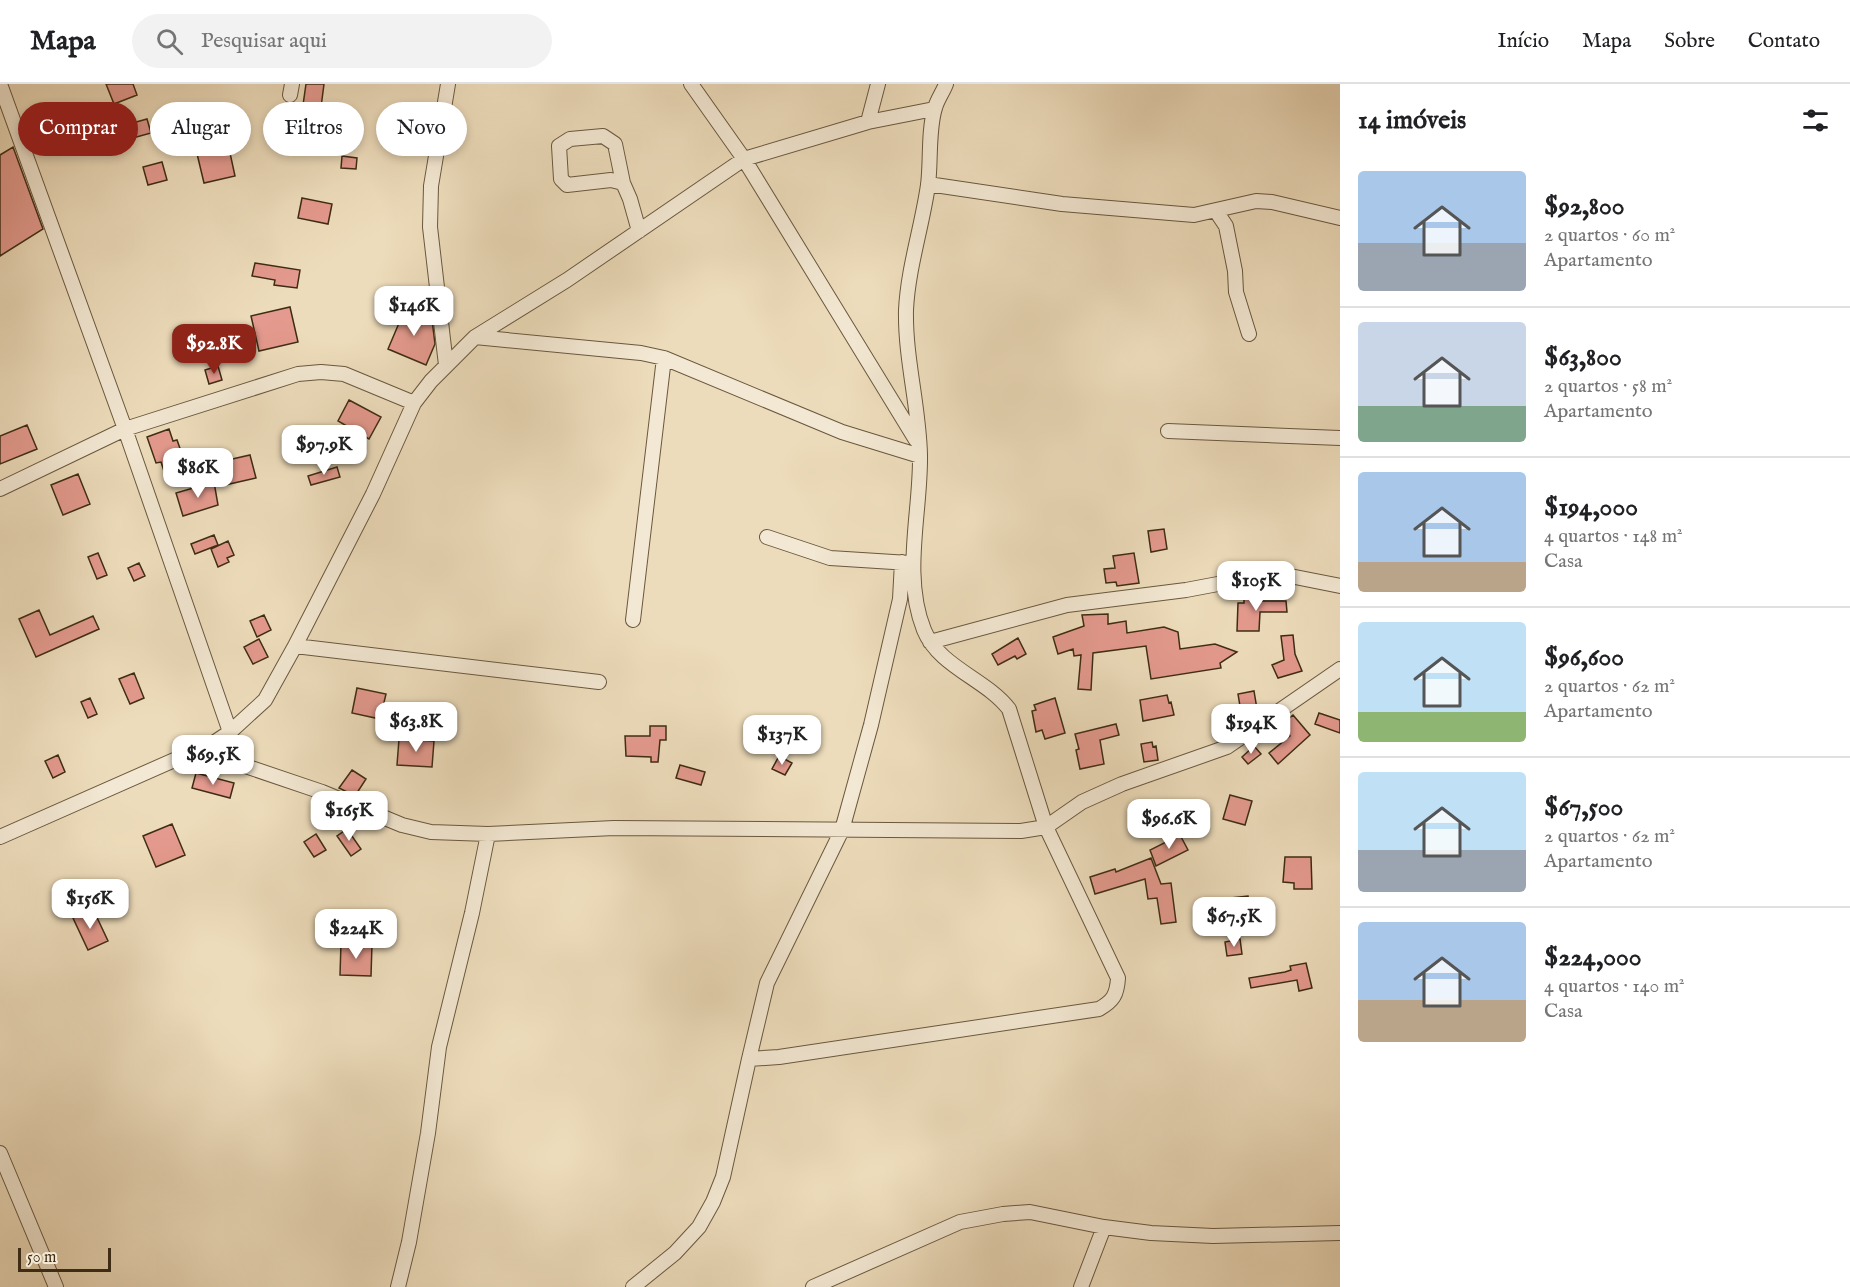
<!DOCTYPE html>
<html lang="pt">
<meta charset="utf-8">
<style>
:root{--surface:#fff;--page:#f2f2f2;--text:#202124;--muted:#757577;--line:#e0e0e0;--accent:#8f2418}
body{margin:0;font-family:"IM FELL English",serif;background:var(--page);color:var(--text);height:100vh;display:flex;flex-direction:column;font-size:22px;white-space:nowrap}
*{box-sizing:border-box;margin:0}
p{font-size:20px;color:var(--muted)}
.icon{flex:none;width:33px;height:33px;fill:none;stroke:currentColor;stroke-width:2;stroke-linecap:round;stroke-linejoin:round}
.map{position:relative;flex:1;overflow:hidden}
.side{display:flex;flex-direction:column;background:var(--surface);width:510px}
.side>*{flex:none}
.guide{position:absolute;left:18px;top:18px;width:570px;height:54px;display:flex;gap:12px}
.scale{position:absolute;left:18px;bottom:15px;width:93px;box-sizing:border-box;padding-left:6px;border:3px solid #3e2c14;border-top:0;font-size:16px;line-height:21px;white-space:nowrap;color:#3e2c14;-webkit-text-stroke:4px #f3e8d3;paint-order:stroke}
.price{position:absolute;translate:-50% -51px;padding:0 14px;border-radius:12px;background:#fff;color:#222;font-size:20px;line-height:39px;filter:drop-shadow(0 2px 3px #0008)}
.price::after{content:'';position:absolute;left:50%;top:36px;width:18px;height:14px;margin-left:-9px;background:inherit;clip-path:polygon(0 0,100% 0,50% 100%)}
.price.selected{background:var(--accent);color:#fff}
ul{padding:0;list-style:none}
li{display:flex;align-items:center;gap:18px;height:150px;padding:0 18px}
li+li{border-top:2px solid var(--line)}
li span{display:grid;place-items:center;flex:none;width:168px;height:120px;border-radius:6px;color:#555}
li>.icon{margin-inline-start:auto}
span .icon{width:72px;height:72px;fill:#fffc;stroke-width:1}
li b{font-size:26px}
h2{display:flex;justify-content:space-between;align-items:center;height:72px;padding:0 18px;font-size:26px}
.pill{padding:0 21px;border-radius:27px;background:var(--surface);box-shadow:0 3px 9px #0003;font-size:21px;line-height:54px}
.pill.selected{background:var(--accent);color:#fff}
header{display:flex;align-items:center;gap:36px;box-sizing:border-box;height:84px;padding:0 30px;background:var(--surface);border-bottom:2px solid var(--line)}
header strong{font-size:28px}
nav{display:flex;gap:33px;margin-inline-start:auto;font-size:21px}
.search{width:420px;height:54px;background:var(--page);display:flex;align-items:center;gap:15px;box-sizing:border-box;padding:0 21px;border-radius:33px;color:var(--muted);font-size:22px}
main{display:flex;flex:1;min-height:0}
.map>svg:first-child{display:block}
.building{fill:#e49a8e;stroke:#3e2c14;stroke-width:1.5}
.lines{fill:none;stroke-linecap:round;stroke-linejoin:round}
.minor-casing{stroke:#6a583e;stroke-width:16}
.minor{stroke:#f3e8d3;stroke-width:14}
</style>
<header>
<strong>Mapa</strong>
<div class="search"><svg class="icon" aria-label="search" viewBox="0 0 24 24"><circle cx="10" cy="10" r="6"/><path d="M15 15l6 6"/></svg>Pesquisar aqui</div>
<nav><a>Início</a><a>Mapa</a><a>Sobre</a><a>Contato</a></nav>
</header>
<main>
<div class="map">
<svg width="1340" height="1203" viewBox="0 0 1340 1203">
<rect width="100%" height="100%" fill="#eddcbb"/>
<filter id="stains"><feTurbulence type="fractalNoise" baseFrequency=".00333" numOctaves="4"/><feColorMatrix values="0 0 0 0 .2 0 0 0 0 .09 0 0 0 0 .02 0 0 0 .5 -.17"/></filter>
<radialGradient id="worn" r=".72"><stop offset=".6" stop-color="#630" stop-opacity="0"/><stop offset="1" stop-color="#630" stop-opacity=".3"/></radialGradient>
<!-- building -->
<path class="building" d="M106 0H133L137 11 114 20Z
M306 0H324L320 31 302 28Z
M147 35 151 49 89 66 86 52Z
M225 46 235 92 204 99 193 53Z
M13 63 43 145 0 172V71Z
M342 72 357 74 356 85 341 84Z
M162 78 167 96 148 101 143 83Z
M302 114 332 120 328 140 298 134Z
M255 179 300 186 297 204 274 201 275 196 252 192Z
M290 223 298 258 259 267 251 232Z
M405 225 432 236 435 260 426 281 388 265Z
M218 282 222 296 209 300 205 286Z
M349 316 381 333 369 355 338 337Z
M27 341 37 365 0 380V352Z
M169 345 173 357 177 356 182 370 172 374 177 389 166 393 161 378 156 379 147 353Z
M250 371 256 394 225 401 219 378Z
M337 383 340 393 311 401 308 392Z
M78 390 90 420 63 431 51 401Z
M214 398 218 421 183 432 176 409Z
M1164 445 1167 465 1151 468 1148 447Z
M214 451 218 461 195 470 191 460Z
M228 457 234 471 227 474 229 478 218 483 211 465Z
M98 469 107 491 97 495 88 473Z
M1134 469 1139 499 1117 502 1116 498 1106 499 1104 485 1115 484 1113 472Z
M139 479 145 492 134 497 128 484Z
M1244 512H1257V517H1286L1287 528H1260L1259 547H1237L1238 519H1244Z
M39 526 50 551 93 532 99 545 36 573 19 535Z
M1108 530V540L1126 537 1127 549 1164 543 1178 548 1180 565 1215 560 1237 568 1220 579 1221 584 1151 595 1146 562 1093 569 1091 606 1078 605 1081 571 1074 572 1073 565 1058 570 1053 553 1084 542 1082 531Z
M264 531 271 546 257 553 250 537Z
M1293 551 1295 570 1302 587 1278 594 1272 581 1284 576 1281 552Z
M1018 554 1026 570 1017 575 1015 572 998 581 992 570Z
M259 555 268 573 253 580 244 563Z
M134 589 144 614 130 620 119 595Z
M357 604 386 610 380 635 352 629Z
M1254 607 1257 625 1241 628 1238 610Z
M1167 611 1169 619 1171 618 1174 631 1143 637 1140 616Z
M90 614 97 630 88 634 81 618Z
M1055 614 1065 649 1045 655 1042 646 1036 648 1032 627 1036 626 1034 621Z
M1319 629 1340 636V649L1315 640Z
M1293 631 1310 651 1278 680 1269 669 1290 652 1281 641Z
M1116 640 1119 651 1100 656 1104 680 1080 685 1076 666 1079 665 1075 650Z
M650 642H666V656H660L658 678H651V673L626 672 625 652H650Z
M399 655 434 657 432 683 397 681Z
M1152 658 1153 663 1156 662 1158 676 1144 678 1141 660Z
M1254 662 1261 670 1248 680 1242 673Z
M58 671 65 688 53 694 45 677Z
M779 672 792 679 785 691 772 685Z
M680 681 705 688 701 701 676 694Z
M352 686 366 695 355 712 339 704Z
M196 689 234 699 230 714 192 704Z
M1230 711 1252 717 1245 741 1223 735Z
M172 740 185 771 156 783 143 752Z
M347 745 361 765 351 772 337 752Z
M316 750 326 766 314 773 304 758Z
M1180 751 1188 766 1156 782 1150 766Z
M1285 773H1311L1312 805H1294V799L1283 798Z
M1151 774 1161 800 1171 799 1176 838 1161 840 1157 814 1148 815 1145 795 1095 810 1090 793 1115 785 1116 788Z
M1248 812 1250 826 1233 829 1231 814Z
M93 825 108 857 88 866 73 834Z
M1240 855 1242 870 1227 872 1225 858Z
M341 859 372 860 371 892 340 891Z
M1306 879 1312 904 1299 907 1297 896 1251 904 1249 894 1285 888 1291 886 1290 882Z"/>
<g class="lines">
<!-- minor casing -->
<g class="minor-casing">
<path id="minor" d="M0 0 125 345 230 648
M691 0 744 75 916 356
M290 11 292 0
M868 38 878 0
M623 99 611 96 567 101 561 95 559 62 570 55 603 52 615 60 623 99 630 115 639 147
M928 100 1062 120 1194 131 1256 117 1272 118 1340 134
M1216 127 1226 142 1235 187 1236 208 1249 250
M475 253 641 269 664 274 842 348 920 372
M446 281 430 143 431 102 448 0
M1168 347 1340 354
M0 405 125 345 298 290 321 288 344 290 414 319
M767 453 830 474 909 479
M633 536 664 274
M930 558 1067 521 1186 506 1239 496 1285 491 1340 502
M295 562 599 598
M198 666 322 708 402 741 431 748 488 750 614 744 1021 747 1046 743 1082 718 1122 700 1227 663 1340 585
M0 753 215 658 230 648 265 616 295 562 373 410 414 319 431 297 475 253 567 196 744 75 868 38 934 25
M749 975 767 899 842 746 871 641 900 515 902 478
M0 1069 56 1203
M398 1203 409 1158 428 1049 439 963 472 829 488 750
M633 1203 675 1169 699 1143 713 1118 723 1093 749 975 779 973 1099 925C1113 917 1117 911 1118 894L1046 743 1009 625C986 595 939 583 924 546 902 491 921 428 920 371 919 322 905 275 906 226 908 184 922 143 928 101 931 78 928 46 935 24 937 16 943 8 946 0
M813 1203 960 1138 1003 1130 1030 1128 1104 1143 1151 1149 1213 1152 1340 1149
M1081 1203 1104 1143"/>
</g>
<!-- minor -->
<use href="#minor" class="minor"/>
</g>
<rect width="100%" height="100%" filter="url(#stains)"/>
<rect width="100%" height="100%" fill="url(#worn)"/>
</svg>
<div class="scale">50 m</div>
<b class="price" style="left:414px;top:253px">$146K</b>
<b class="price selected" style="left:214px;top:291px">$92.8K</b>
<b class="price" style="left:324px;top:392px">$97.9K</b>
<b class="price" style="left:198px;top:415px">$86K</b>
<b class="price" style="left:1256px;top:528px">$105K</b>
<b class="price" style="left:416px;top:669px">$63.8K</b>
<b class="price" style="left:1251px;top:671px">$194K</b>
<b class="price" style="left:782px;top:682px">$137K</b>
<b class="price" style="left:213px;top:702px">$69.5K</b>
<b class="price" style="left:349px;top:758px">$165K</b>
<b class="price" style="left:1169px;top:766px">$96.6K</b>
<b class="price" style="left:90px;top:846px">$156K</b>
<b class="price" style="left:1234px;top:864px">$67.5K</b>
<b class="price" style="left:356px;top:876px">$224K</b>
<div class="guide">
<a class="pill selected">Comprar</a>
<a class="pill">Alugar</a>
<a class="pill">Filtros</a>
<a class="pill">Novo</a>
</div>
</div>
<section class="side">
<h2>14 imóveis<svg class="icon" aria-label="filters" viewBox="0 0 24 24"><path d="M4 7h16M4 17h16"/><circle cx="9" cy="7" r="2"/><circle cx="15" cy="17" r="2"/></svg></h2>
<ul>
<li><span style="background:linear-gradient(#a9c7e8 60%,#9aa5b1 0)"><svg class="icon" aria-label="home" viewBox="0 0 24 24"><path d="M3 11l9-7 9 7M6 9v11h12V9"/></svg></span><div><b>$92,800</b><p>2 quartos · 60 m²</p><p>Apartamento</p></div></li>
<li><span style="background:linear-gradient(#c9d6e8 70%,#7fa58c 0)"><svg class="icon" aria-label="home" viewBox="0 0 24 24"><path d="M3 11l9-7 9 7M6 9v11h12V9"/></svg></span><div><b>$63,800</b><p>2 quartos · 58 m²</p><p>Apartamento</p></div></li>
<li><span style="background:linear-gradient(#a9c7e8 75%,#b9a48a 0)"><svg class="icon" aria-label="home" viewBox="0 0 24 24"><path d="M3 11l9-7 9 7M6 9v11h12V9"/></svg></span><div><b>$194,000</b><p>4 quartos · 148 m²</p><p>Casa</p></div></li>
<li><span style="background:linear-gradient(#bfe0f5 75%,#8fb573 0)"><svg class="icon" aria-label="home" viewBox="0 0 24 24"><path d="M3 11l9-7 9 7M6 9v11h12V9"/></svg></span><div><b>$96,600</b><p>2 quartos · 62 m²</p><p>Apartamento</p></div></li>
<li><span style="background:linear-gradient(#bfe0f5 65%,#9aa5b1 0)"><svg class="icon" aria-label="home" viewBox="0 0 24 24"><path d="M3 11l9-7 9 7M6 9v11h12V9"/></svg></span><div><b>$67,500</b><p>2 quartos · 62 m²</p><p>Apartamento</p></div></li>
<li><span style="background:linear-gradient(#a9c7e8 65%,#b9a48a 0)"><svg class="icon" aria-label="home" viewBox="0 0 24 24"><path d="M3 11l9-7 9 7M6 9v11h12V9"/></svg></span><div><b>$224,000</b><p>4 quartos · 140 m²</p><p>Casa</p></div></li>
</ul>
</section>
</main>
